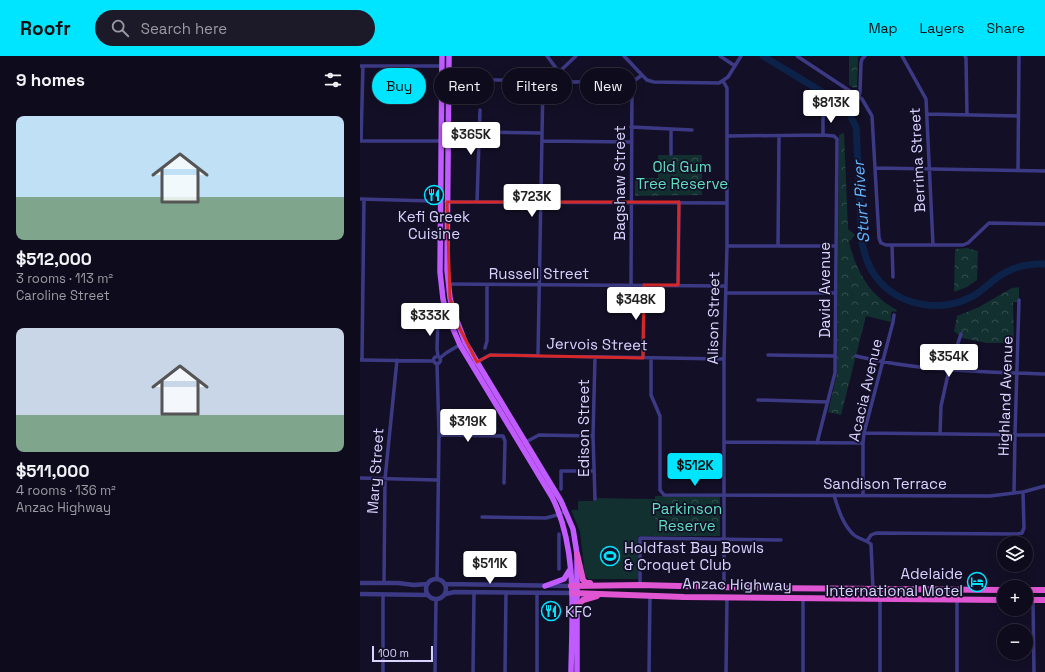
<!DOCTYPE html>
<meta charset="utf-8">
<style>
:root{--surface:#0e0b1c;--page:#1c1929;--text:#f1f3f6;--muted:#9b9ba3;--line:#2e2b3b;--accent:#00e5ff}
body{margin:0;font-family:"Space Grotesk",sans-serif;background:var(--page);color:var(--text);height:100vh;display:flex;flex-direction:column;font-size:15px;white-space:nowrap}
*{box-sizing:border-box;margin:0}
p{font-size:13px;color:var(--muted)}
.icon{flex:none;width:22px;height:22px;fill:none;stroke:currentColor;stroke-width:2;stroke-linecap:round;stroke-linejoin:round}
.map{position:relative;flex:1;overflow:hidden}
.details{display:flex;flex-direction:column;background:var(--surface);width:360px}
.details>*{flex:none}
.guide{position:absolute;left:12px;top:12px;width:380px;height:36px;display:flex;gap:8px}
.controls{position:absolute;left:637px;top:480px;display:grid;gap:8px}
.controls a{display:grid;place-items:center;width:36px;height:36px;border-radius:50%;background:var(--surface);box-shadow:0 2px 10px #0003,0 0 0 1px var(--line);font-size:20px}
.scale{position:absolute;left:12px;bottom:10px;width:61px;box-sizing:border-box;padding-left:4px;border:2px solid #d9d4ff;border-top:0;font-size:11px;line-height:14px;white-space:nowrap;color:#d9d4ff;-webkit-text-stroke:3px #130f26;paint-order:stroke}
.price{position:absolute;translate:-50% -34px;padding:0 9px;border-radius:4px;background:#fff;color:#222;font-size:13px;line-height:26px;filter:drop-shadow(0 1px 2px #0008)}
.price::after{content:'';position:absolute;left:50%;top:24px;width:12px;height:9px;margin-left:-6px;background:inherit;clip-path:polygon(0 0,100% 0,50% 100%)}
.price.current{background:var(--accent);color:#111}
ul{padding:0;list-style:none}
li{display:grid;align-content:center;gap:8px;height:212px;padding:0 16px}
li span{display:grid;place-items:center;height:124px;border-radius:8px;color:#555}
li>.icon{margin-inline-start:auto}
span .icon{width:72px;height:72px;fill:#fffc;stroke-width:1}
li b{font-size:17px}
h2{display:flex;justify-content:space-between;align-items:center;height:48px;padding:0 16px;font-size:17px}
.chip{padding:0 14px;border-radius:18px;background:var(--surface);box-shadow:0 2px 10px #0003,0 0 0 1px var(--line);font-size:14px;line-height:36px}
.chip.current{background:var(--accent);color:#111}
header{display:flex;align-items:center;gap:24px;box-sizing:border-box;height:56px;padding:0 20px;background:var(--accent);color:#111}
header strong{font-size:19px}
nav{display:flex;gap:22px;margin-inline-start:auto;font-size:14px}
.search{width:280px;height:36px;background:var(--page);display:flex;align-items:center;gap:10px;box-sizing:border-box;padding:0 14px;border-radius:22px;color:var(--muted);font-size:15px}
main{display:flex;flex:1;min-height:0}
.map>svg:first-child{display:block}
.park{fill:url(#park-crowns)}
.pitch{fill:#12302f}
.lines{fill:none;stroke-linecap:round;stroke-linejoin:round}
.river{stroke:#0c2248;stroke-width:7}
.minor{stroke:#3d3a85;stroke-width:3.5}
.tertiary{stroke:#3d3a85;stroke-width:4.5}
.primary{stroke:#c25bff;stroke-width:5.5}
.trunk{stroke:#e055d1;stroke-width:6}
.marked{fill:none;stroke:#d62828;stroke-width:3;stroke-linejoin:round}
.labels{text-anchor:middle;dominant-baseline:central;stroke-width:3.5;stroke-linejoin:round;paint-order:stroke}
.street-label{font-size:15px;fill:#d9d4ff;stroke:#130f26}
.park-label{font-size:15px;fill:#5fe0c0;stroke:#130f26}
.poi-label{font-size:15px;fill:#d9d4ff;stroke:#130f26;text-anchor:start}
.water-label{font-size:16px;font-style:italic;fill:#62b6ff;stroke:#130f26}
</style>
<header>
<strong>Roofr</strong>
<div class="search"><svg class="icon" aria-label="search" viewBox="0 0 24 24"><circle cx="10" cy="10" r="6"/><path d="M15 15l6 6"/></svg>Search here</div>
<nav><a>Map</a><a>Layers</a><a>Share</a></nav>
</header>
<main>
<section class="details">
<h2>9 homes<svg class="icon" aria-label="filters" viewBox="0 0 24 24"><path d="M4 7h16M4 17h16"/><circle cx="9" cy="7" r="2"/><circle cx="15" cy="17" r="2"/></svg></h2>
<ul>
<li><span style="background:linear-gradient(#bfe0f5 65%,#7fa58c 0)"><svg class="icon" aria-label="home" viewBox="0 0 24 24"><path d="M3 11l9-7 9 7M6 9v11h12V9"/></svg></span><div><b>$512,000</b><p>3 rooms · 113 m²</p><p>Caroline Street</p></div></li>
<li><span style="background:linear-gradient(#c9d6e8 70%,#7fa58c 0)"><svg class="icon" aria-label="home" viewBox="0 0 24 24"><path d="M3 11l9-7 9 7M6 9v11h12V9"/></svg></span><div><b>$511,000</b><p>4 rooms · 136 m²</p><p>Anzac Highway</p></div></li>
</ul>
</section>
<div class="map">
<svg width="685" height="616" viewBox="0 0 685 616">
<defs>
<pattern id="park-crowns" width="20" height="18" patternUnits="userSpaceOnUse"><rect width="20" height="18" fill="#12302f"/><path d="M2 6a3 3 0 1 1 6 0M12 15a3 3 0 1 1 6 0" fill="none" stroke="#344d4e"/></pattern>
</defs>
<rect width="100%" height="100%" fill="#130f26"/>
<!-- park -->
<path class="park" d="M489 0H500L498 1 497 31 494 32 489 29Z
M484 77 488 173 495 179 489 186C496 215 510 240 537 254L536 256 533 255 531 257V266L506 260 481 359 468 356 477 318 479 79Z
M298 99H342V139L275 140V122H298Z
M607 192 618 195 617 224 607 231 594 236 595 193Z
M659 231V246H653L654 287H627L602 282 594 275 597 260 619 251 652 232Z
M295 440 360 441V480H295Z"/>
<!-- pitch -->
<path class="pitch" d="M257 235H278V246L276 247V257H258Z
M233 442 295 443V480H278V523H228L225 519 220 476 211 454H218V445H233Z"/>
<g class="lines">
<!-- river -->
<path class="river" d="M403 0 477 45 489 57 496 71 502 187C505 199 508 211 516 221 537 249 578 257 609 242 619 238 626 230 634 224 649 212 666 207 685 208"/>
<!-- minor -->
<path class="minor" d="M187 0 199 16 216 0
M264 0 282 19
M360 0 375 10
M437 0 502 43 512 60 519 182 521 187 526 189H603L608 187 629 167 685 168
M542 0 566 43 573 189
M605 0 606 2 607 59
M0 10H82
M3 10 1 85H81
M88 23 183 25H191L199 16 207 25 213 26 272 25 275 24 282 19 287 24 294 26 359 27 368 21 381 0
M363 25 367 32V190L364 303V532
M499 40 500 36 501 7 502 3 505 0
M567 58 658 60
M271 71 332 74
M120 76 182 77
M463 79V62L466 54
M367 80 463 79 474 80 477 83 475 317 457 387
M183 85 271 86
M311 98V73
M515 112 685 115
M658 114 659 0
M0 143 71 145
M86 146 367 147
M117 146 120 54
M532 189 533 221
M367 190H476
M418 190 419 80
M88 228 366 230
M271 229 272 25
M318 229 319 146
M366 237H476
M125 292 127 285V229
M178 299 183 25
M408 299 475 300
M78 300 77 293 78 262
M496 300C557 315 622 316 685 318
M73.5 304a3.5 3.5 0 1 1 7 0a3.5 3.5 0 1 1-7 0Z
M235 301 233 380 235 443
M80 302 86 297 101 288
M283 302 284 229
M291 302V339L300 360V434L304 439 630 440 663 436 685 430
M0 304 73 305
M2 304 4 143
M111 309 130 299 364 303
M398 344 468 346
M504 377 685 379
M580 378 581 350 589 314 601 278
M79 379 143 380 145 385 144 427
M364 386 503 387
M164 387 179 379 233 380
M0 422 77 424
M201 433V415H234
M654 437 655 378 659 244
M474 439C478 453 483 469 494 479 499 483 506 484 511 488L513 533
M503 439V387L504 377 533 266 534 259
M122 461 186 462 197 459 206 455
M199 478V513
M507 485 511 479 516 477 657 478 662 477 664 472 663 436
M77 523 79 379 77 308
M24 527 25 423 37 304
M280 529V482L421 484
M597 544V616
M673 544 674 616
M23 616V539
M75 616 76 544
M113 616 114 537
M145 616 146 537
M177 616V537
M289 616 290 539
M366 616 367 541
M443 616V542
M520 616V543"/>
<!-- tertiary -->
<path class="tertiary" d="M66 533a10 10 0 1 1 20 0a10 10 0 1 1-20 0Z
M0 527H38L54 529 67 528
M85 528 211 530
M0 538 67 539
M86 538 94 536 212 537"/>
<!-- primary -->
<path class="primary" d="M82 0 80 216 83 243 87 259 100 289 192 441C218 492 212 559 211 616
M89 0 87 214 90 242 93 254 105 286 201 445 213 473 217 498V616
M185 530 204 523 209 515"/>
<!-- trunk -->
<path class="trunk" d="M217 498 223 524 226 527H230
M211 530 280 529 397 532 644 534
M666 534H685
M212 537 324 541 644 544
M666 544H685
M217 550 223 544 237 540"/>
</g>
<!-- marked area -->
<path class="marked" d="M87 146H319L318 229H284L283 302 130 299 117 306 98 269 90 242Z"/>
<!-- icons -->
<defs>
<g id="restaurant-ring" transform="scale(1)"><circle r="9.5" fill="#130f26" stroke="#00e5ff" stroke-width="1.5"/><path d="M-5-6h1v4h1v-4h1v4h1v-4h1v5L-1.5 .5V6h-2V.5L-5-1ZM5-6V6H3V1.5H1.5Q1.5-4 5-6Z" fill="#00e5ff"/></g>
<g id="stadium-ring" transform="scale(1)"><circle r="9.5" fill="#130f26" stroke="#00e5ff" stroke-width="1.5"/><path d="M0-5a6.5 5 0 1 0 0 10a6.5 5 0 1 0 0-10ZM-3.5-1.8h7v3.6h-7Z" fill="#00e5ff"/></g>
<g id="hotel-ring" transform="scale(1)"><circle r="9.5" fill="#130f26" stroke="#00e5ff" stroke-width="1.5"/><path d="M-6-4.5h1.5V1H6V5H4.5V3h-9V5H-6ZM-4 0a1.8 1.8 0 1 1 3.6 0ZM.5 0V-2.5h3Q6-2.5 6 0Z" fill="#00e5ff"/></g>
</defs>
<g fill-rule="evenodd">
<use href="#restaurant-ring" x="74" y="139"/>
<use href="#stadium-ring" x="250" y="500"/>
<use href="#hotel-ring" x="617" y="526"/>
<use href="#restaurant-ring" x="191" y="555"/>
</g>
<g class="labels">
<!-- street labels -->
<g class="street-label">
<text transform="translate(557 104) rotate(-93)">Berrima Street</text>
<text transform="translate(259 127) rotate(-90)">Bagshaw Street</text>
<text x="179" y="217">Russell Street</text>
<text transform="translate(464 234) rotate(-90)">David Avenue</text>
<text transform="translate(353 262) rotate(-89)">Alison Street</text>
<text transform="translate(237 288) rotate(1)">Jervois Street</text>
<text transform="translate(505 334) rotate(-77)">Acacia Avenue</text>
<text transform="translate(645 340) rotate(-88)">Highland Avenue</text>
<text transform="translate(223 372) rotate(-90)">Edison Street</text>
<text transform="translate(15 415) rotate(-86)">Mary Street</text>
<text x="525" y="427">Sandison Terrace</text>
<text transform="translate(377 528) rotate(1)">Anzac Highway</text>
</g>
<!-- park labels -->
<g class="park-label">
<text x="322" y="110">Old Gum<tspan x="322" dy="17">Tree Reserve</tspan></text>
<text x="327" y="452">Parkinson<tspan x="327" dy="17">Reserve</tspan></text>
</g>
<!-- poi labels -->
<g class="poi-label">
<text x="74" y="160" text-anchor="middle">Kefi Greek<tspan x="74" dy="17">Cuisine</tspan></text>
<text x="264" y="491">Holdfast Bay Bowls<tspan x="264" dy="17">&amp; Croquet Club</tspan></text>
<text x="603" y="517" text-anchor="end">Adelaide<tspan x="603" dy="17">International Motel</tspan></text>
<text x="205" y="555">KFC</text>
</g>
<!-- water labels -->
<g class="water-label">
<text transform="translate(501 146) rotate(-94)">Sturt River</text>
</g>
</g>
</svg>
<div class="controls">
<a><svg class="icon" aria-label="layers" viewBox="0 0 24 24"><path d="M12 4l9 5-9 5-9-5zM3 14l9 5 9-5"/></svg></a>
<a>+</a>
<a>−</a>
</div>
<div class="scale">100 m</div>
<b class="price" style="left:471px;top:68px">$813K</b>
<b class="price" style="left:111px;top:100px">$365K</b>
<b class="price" style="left:172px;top:162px">$723K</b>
<b class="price" style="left:276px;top:265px">$348K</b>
<b class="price" style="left:70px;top:281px">$333K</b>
<b class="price" style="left:589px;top:322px">$354K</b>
<b class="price" style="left:108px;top:387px">$319K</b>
<b class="price current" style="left:335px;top:431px">$512K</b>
<b class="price" style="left:130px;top:529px">$511K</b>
<div class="guide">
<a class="chip current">Buy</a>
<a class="chip">Rent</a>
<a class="chip">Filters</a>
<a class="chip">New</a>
</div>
</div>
</main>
